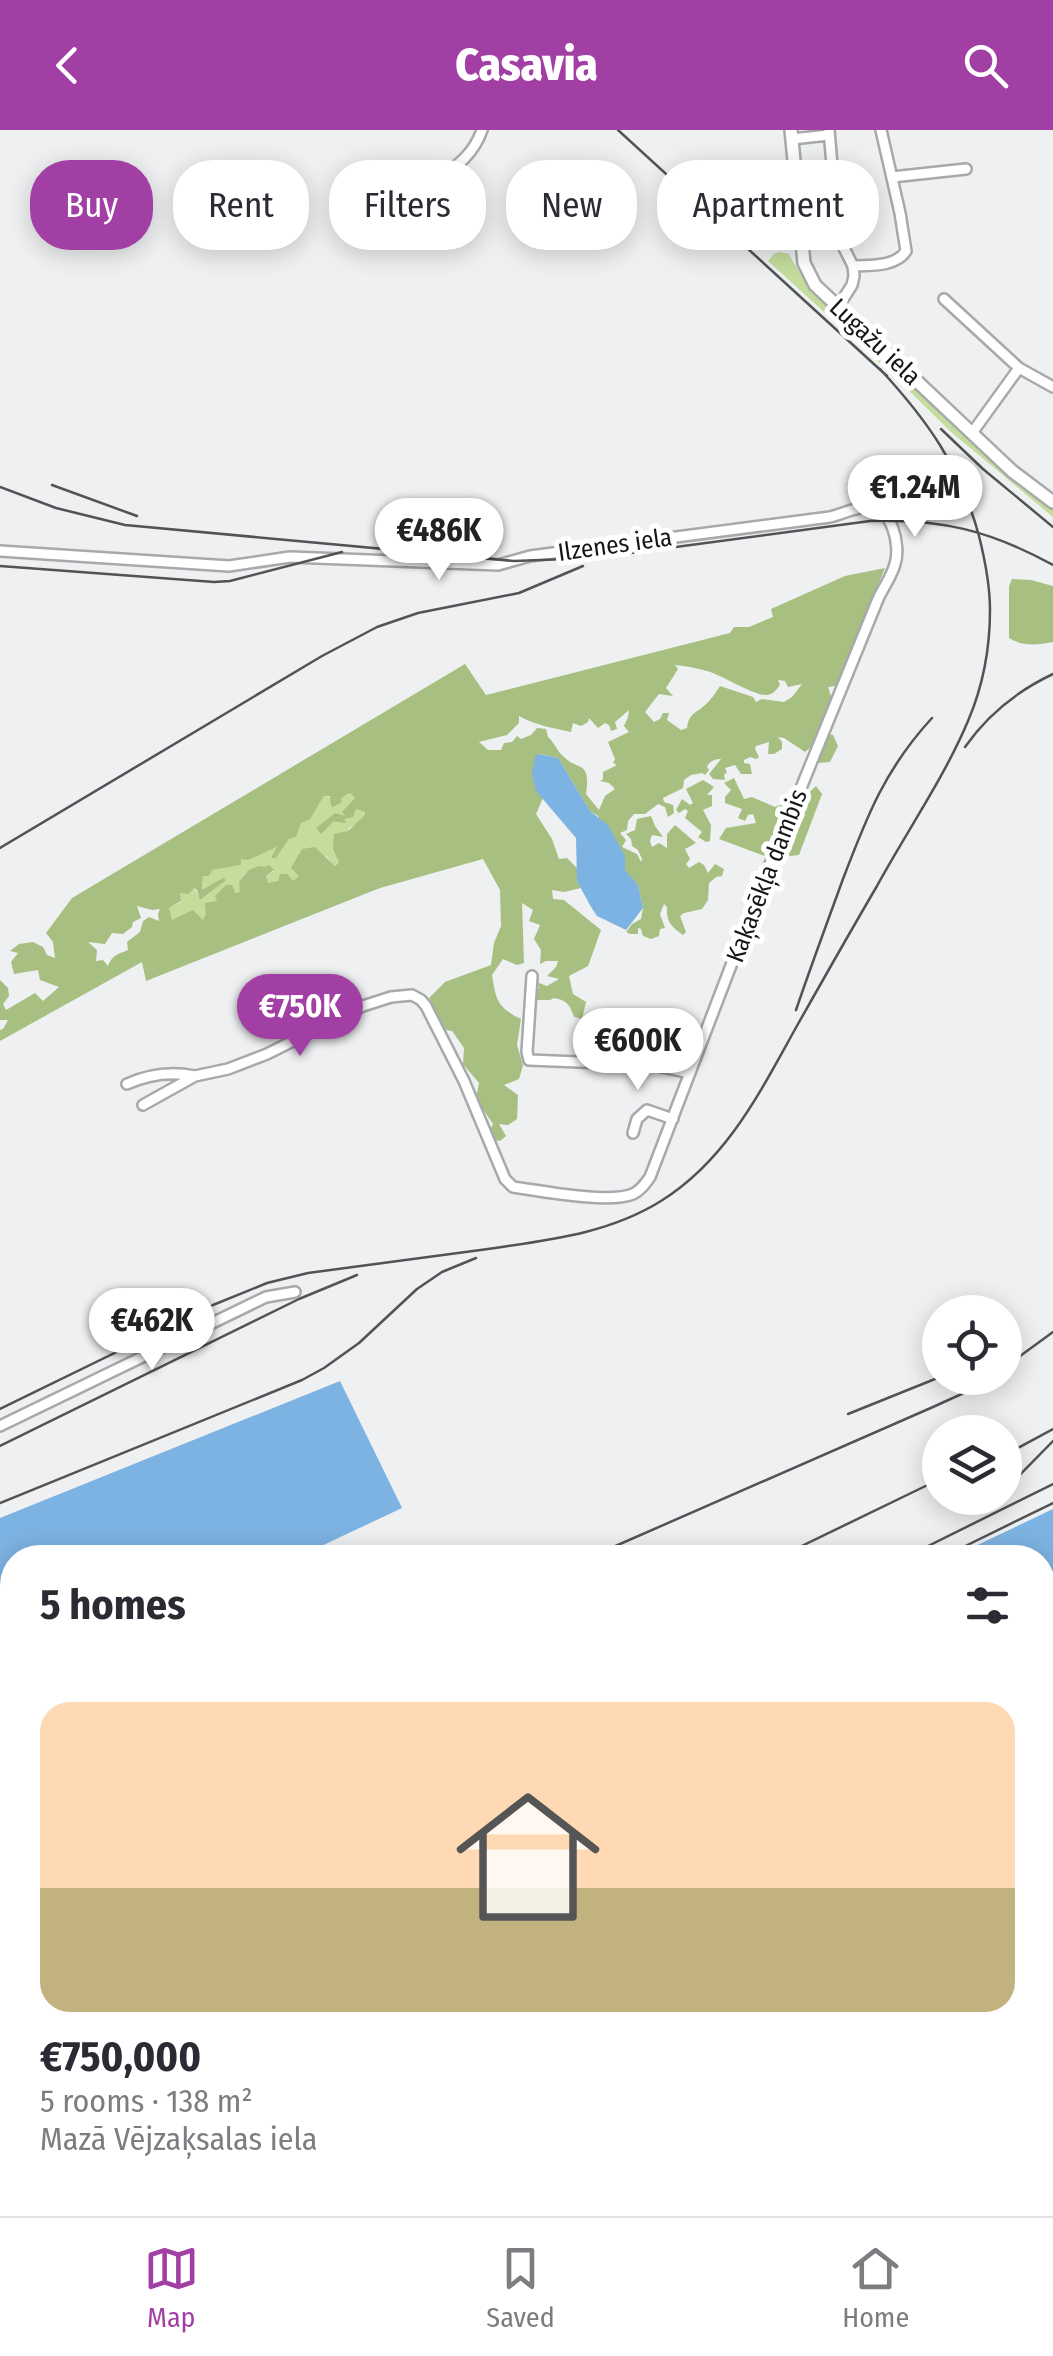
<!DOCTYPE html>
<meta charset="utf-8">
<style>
:root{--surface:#fff;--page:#f2f2f3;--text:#2b2b33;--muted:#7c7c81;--line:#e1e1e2;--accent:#a23fa4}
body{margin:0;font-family:"Fira Sans Condensed",sans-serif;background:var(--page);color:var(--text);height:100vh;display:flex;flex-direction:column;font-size:38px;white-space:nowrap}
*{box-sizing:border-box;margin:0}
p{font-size:32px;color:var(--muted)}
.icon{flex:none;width:55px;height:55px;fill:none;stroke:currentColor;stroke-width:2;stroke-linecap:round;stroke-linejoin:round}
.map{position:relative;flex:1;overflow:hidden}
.panel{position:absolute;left:0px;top:1415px;width:1055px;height:672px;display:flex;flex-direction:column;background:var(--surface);border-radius:40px 40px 0 0;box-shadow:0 5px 25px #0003}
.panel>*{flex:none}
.guide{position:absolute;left:30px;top:30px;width:995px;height:90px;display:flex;gap:20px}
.controls{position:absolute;left:922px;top:1165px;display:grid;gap:20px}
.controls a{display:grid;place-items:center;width:100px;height:100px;border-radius:50%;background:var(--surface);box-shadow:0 5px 25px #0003;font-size:50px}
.price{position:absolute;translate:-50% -85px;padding:0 22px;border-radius:35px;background:#fff;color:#222;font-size:32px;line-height:65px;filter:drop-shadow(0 2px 5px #0008)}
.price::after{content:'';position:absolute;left:50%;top:60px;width:30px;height:22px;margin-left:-15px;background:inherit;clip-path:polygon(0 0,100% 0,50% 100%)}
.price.selected{background:var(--accent);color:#fff}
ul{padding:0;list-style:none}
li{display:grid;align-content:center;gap:20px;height:530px;padding:0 40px}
li span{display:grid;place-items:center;height:310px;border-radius:30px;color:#555}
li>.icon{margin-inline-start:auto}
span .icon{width:180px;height:180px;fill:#fffc;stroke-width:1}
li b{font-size:42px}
h2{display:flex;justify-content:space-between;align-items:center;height:120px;padding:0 40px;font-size:42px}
.tag{padding:0 35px;border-radius:40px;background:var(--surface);box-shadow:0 5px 25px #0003;font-size:35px;line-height:90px}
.tag.selected{background:var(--accent);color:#fff}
header{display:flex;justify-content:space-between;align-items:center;height:130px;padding:0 40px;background:var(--accent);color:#fff;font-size:45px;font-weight:800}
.tabs{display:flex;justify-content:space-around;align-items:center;height:140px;border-top:2px solid var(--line);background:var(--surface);font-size:28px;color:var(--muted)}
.tabs a{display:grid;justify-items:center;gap:5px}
.tabs .selected{color:var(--accent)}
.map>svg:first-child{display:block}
.green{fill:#c4dc9c}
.forest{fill:#a7bf80;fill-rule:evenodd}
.water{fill:#7db3e2}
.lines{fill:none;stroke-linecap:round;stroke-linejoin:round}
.minor-casing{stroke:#a7a9ab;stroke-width:14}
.tertiary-casing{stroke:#a7a9ab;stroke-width:16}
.minor{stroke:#fff;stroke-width:9}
.tertiary{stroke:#fff;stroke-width:11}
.rail{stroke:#525355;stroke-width:2.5}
.labels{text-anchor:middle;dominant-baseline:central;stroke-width:10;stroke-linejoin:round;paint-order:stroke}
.street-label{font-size:25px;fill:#151617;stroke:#fff}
</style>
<header><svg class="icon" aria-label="back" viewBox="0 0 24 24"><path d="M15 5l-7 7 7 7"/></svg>Casavia<svg class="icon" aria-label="search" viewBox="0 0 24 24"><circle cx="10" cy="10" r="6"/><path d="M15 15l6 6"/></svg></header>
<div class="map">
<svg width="1053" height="2086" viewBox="0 0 1053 2086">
<rect width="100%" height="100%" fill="#eef0f2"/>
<!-- green -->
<path class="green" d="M780 122 789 124C812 169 850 197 886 231 941 282 993 336 1053 380V387L950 301 893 245 768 131 774 124Z
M350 663 355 668 347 687 335 683 316 698 321 703 333 692 339 693 356 679 365 682 366 685 357 694 349 698 339 732 334 736 326 726 292 752 268 753 266 746 274 741C260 735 247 739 239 751L241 762 217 771 203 791 171 790 169 778 181 772 179 762 194 758 201 769 225 750 223 748 202 761 203 746 212 740 241 735V729L278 717 276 728 289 709 296 707 301 693 310 688 324 666 341 668Z"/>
<!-- forest -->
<path class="forest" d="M885 438 836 556 828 557 832 569 819 602 833 605 838 616 830 632 818 633 812 616 805 622 784 608 778 607 782 612V619L774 624H768L769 612 756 616 755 619 759 627 756 629 750 627 744 630V633L750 634 752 644H741L735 635 725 638 727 642 724 645 725 650 713 649 709 644 721 629C716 629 709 631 707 637L709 640 705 645 702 643 691 645 684 650 683 658 663 668 664 672 673 675 674 683 668 687 665 677 658 674 645 684H634L628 691 627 700 620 703 626 710 622 717 637 724 641 732 642 729 638 720 632 716 631 709 626 704 635 700 637 689 651 686 655 696 663 707 652 705 650 711 652 717 659 713 667 718V704L675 695 696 713 685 719 690 729 686 734 689 738 699 732 704 735 708 743 715 734 724 739 722 746 716 747 709 753 708 770 702 779 684 783 680 786 686 802 683 805C671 797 666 791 667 777L664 774 660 784 665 798 660 799 659 806 651 809 643 806 641 799 638 798V804H630L626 802 632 794 641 789 643 778 638 755 625 741 598 686 590 681 558 628 540 624C533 642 530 653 543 668L536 684 552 709 559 729 567 728 577 738V751L581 758 564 762 552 760 553 769 564 770 601 800 588 836 569 846 573 864 586 872 582 889 574 887C570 875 567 870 554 868L550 870H535L539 857 536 852 547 856 559 849 547 846 556 837 558 831H546L540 834 541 820 534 809 540 795 529 791 533 780 522 773 524 833 517 835 503 829 492 845C496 870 497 877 521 889L517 915 523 935 519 949 504 955 518 965 517 989 508 995 499 994 506 1006 500 1011 493 1010 490 1000 493 994 476 969 479 953 463 934 464 918 452 901 446 900 429 868 445 852 491 835 494 813 501 796 500 760 483 729 380 758 146 851 142 832 0 911V900L3 899 8 890H0V850L8 858 9 866 3 874 6 880 35 863 43 871 59 857 40 850 38 840 14 844 11 832 18 823 10 821 19 814 33 812 43 817 47 825 55 828 53 812 46 803 72 768 465 534 486 565 730 503 734 497H749L773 487 771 479 845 446ZM675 535C686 536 697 538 707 541 722 545 754 566 767 565 774 564 776 560 780 555L778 550 785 551 788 557 802 554 792 567 784 572 762 569 756 572 753 567 720 556C716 562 711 570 705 575 695 584 689 583 687 598L681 600 667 590 669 583H663L660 589 654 592 645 582 659 564 673 566 666 558 678 539ZM629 580 628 587 624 596 629 602 608 612 615 629 613 633 617 635 603 642V649L600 651 609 653 615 659 605 666 599 680 586 664C591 629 578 642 563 626 556 620 555 613 548 607L546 599 537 598 531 605 521 609 517 606 512 612 504 613 501 620H488L479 612 507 605 519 593V586C532 594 556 599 571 602L573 593 581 596 588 592 589 588 598 598 605 593 609 595 611 601 617 599 615 592ZM350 663 355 668 342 682 345 686 335 683 316 698 321 704 333 692 346 693 344 689 353 687 356 679 365 682V685L348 701 334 704 333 719 339 732 335 736 315 717 302 719 291 738 299 746 293 751 287 744H280L278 751 268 753 266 746 274 740 269 735 265 737 259 736 249 740 239 751 240 762 235 763 232 755H226L215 766 217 771 205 773 206 784 203 790 193 780 172 790 169 778 181 771 180 763 189 764 194 758 197 760 200 770 226 750 223 748 202 760 203 746H209L212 740 241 735V729L248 730 277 717 271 728H276L289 709 296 707 301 693 310 689 324 666H330L331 676 333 677 342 672 341 668ZM137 776 152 780 160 779 158 784 159 791 149 787 143 791 140 802 127 812 128 820C118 824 112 825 108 836L103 830 96 831 97 820 88 812 105 814 112 803 123 804 132 797 133 792 141 788Z
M1012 449 1031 450 1053 456V512C1036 515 1024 517 1009 508V456Z
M734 648 744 669 752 667 775 677 785 673 788 679 770 728 719 709 726 698 756 693 753 684 748 685 745 691 738 688 742 679 725 673V667L731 660 724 653Z
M703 650 714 657 707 665H712V676L703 680 711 695 710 711 706 712 698 707 702 702 685 688 688 681 685 679 679 683 676 680 682 669 690 675 693 673 686 659Z
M816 656 822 664 799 725 790 726 783 722 796 695 791 689 797 685 796 681 801 675 800 671Z"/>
<!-- water -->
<path class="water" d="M539 624 558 628 590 681 608 695 625 726V740L638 755 643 778 626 800 597 786 591 777 577 751 576 708 536 661 532 644 535 627Z
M340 1251 402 1378 298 1427 12 1428V1717L8 1731 12 1742V2075H989L978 2086H0V1388Z
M1053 1379V2007L1043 2015 1042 1428 952 1427Z"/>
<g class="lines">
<!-- minor casing -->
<g class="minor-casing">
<path id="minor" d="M829 0 838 106 853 136 854 146 852 155 838 177
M792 9 829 5
M892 47 966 39
M439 48C459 35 474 23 482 0
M802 110 838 106
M853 136C870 135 896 137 906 121L900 83 881 0
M944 169 1019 238 1053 257
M972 303 1019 238
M0 421 229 436 290 427 498 435 530 426 830 387C842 384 856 377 868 377 892 376 901 416 895 434 892 446 883 458 878 469L768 739 650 1047C645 1054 641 1060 633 1064 608 1074 542 1061 513 1057L505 1049 464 951 426 876 421 870 412 865 391 867 363 876 267 924 228 939 195 946 143 975
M532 846 527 922 529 930 653 935 690 943
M127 954C149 944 171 941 195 946
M633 1003 637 989 647 980 673 989
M0 1296 266 1167 295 1162"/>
</g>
<!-- tertiary casing -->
<g class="tertiary-casing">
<path id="tertiary" d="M791 0 804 133 815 155 1012 341 1053 372"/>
</g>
<!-- minor -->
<use href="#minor" class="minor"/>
<!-- tertiary -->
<use href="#tertiary" class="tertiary"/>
<!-- rail -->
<path class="rail" d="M618 0 887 246
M941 299 983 339 1053 397
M52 355 137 386
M0 357 56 378 125 395 514 431 593 428 870 391C942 389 989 400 1053 435
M0 436 214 452 230 451 342 422
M965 617C988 584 1017 561 1053 544
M0 718 322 526 377 497 418 483 519 463 583 436
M796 880C811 836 827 793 843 749 867 686 885 639 932 588
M1005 1237 1053 1202
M0 1279 213 1175 267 1153 308 1143C368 1135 428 1127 488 1119 548 1110 608 1104 661 1071 728 1029 761 960 798 894 824 848 850 802 877 756 907 701 944 648 968 591 983 556 990 518 990 480 990 455 985 430 979 406 960 336 928 291 880 239
M848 1284 940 1247
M0 1316 299 1169 357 1145
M1005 1325 1053 1299
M1005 1360 1053 1311
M0 1373 302 1250 324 1238 359 1213 417 1159 442 1142 476 1128
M588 1428 933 1277 966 1262 990 1248
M777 1428 940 1349
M904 1428 1053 1354
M941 1428 1053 1373"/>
</g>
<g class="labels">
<!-- street labels -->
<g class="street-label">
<text transform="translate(875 212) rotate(43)">Lugažu iela</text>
<text transform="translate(615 415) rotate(-8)">Ilzenes iela</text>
<text transform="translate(767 746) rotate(-69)">Kaķasēkļa dambis</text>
</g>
</g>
</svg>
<div class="controls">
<a><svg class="icon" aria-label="locate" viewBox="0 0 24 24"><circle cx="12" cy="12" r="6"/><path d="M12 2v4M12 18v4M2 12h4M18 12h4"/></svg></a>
<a><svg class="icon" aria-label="layers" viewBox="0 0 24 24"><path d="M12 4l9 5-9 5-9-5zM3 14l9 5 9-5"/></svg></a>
</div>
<b class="price" style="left:915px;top:410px">€1.24M</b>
<b class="price" style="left:439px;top:453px">€486K</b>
<b class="price selected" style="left:300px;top:929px">€750K</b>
<b class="price" style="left:638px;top:963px">€600K</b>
<b class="price" style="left:152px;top:1243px">€462K</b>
<div class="guide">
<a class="tag selected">Buy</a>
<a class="tag">Rent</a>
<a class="tag">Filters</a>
<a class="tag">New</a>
<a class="tag">Apartment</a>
</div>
<section class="panel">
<h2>5 homes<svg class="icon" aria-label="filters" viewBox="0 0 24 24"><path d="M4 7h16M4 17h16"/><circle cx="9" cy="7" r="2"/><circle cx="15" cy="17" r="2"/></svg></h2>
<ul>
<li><span style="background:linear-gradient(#ffd9b3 60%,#c2b280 0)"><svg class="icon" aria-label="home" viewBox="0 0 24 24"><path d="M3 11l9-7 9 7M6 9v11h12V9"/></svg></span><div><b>€750,000</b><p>5 rooms · 138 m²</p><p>Mazā Vējzaķsalas iela</p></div></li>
</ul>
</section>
</div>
<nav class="tabs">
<a class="selected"><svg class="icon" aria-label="map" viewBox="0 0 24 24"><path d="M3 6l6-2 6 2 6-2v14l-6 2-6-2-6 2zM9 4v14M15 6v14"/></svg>Map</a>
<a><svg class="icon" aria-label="saved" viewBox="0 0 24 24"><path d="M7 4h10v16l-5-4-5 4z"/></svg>Saved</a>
<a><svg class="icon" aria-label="home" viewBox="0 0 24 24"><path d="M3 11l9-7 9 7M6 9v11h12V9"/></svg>Home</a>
</nav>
